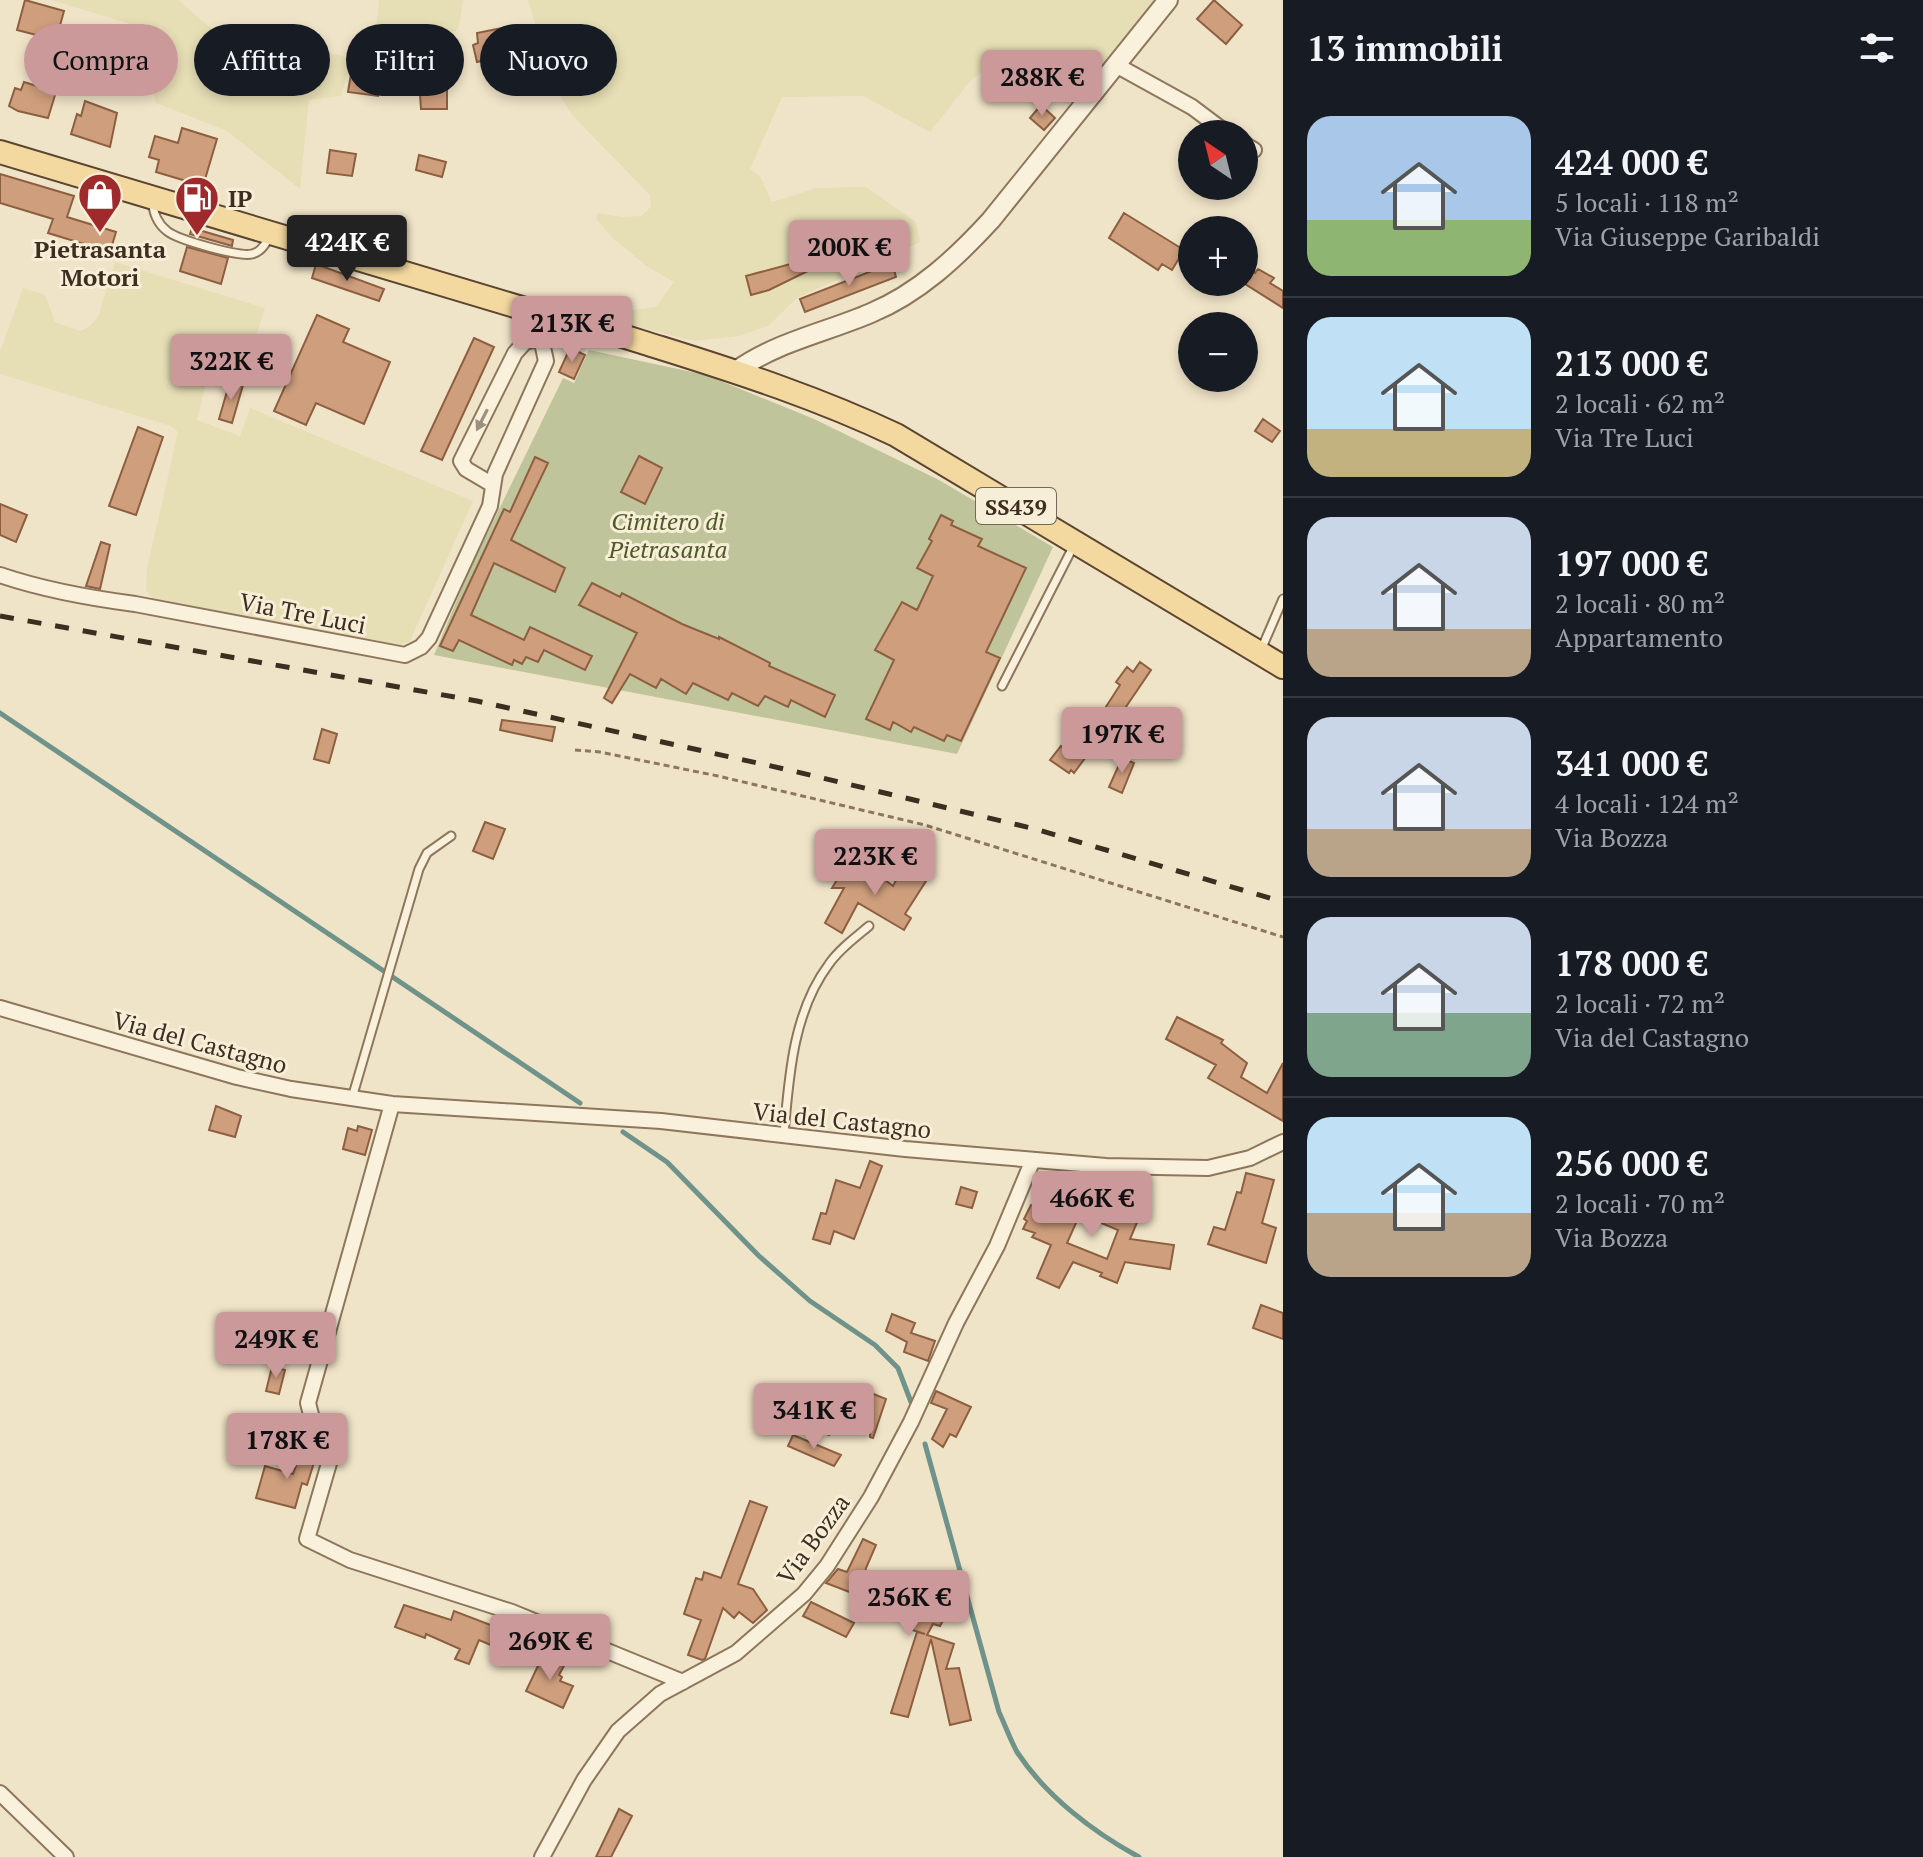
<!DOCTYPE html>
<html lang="it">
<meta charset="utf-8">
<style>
:root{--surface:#171b24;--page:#20242c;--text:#f1f3f6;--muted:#9ea1a6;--line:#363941;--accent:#cc999b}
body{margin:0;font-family:"PT Serif",serif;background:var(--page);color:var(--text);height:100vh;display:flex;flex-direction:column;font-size:30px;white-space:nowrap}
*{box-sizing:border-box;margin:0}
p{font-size:26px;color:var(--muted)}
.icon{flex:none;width:44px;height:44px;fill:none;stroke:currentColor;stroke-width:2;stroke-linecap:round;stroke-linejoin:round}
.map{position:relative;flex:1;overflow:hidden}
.details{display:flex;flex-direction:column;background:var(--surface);width:640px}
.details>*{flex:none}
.top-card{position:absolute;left:24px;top:24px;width:760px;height:72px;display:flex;gap:16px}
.needle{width:52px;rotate:325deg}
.buttons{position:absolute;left:1178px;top:120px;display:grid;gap:16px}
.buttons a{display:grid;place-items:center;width:80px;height:80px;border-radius:50%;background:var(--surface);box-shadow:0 4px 12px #0003;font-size:40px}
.price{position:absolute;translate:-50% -68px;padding:0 18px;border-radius:8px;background:var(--accent);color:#111;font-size:26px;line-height:52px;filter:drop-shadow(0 2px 4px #0008)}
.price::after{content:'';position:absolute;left:50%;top:48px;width:24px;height:18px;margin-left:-12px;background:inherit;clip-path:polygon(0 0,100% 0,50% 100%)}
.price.active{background:#222;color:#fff}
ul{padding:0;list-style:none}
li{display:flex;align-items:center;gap:24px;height:200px;padding:0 24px}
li+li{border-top:2px solid var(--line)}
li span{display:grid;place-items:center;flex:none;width:224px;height:160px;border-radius:24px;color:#555}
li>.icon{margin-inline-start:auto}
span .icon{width:96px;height:96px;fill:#fffc;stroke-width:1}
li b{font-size:34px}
h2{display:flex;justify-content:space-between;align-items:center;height:96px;padding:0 24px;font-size:34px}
.pill{padding:0 28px;border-radius:36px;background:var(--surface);box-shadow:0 4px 12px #0003;font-size:28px;line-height:72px}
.pill.active{background:var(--accent);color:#111}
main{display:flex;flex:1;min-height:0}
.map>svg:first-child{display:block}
.farmland{fill:#e6deb5}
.cemetery{fill:#bfc49a}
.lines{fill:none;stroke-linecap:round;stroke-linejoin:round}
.stream{stroke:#6f938a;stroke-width:5}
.building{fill:#cf9f7d;stroke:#8d5f41;stroke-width:2;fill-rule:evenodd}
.service-casing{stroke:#8d765c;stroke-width:11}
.minor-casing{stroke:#8d765c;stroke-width:18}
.tertiary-casing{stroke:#8d765c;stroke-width:22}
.primary-casing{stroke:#5b4430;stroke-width:26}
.path{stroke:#8d765c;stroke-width:3;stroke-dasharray:6 4;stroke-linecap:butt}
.service{stroke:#faf1dc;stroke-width:7}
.minor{stroke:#faf1dc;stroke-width:14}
.tertiary{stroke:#faf1dc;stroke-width:18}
.primary{stroke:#f3d9a0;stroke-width:22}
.rail{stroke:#3d2e20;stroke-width:5;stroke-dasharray:14 14;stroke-linecap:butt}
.oneway{fill:#9c907e}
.labels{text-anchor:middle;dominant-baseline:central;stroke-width:6;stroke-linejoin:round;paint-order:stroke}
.shield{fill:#f7eed8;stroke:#756857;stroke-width:2}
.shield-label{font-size:22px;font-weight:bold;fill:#3d2e20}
.poi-label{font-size:24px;font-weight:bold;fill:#3d2e20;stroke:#f7eed8;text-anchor:start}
.park-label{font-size:24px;font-style:italic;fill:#4d5a26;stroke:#f7eed8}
.street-label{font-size:24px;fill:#3d2e20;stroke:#f7eed8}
</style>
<main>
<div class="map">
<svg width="1283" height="1857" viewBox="0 0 1283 1857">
<rect width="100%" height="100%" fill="#f0e4c8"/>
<!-- farmland -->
<path class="farmland" d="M51 0H178L219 35 262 36 289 45 352 58 341 96 309 100 300 189 227 131 156 103 137 26Z
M379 0H463L459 26 438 59 388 68 374 51Z
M528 0H1155L1068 105 1027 84 1020 59 1011 52 971 80 930 132 863 96 782 97 750 169 760 176 772 202 817 188 866 187 916 222 920 242 797 298 768 326 739 336 693 341 593 315 656 307 674 282 645 265 614 239 596 219 598 213 622 217 641 216 651 207 650 195 572 115 553 84Z
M115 262 265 308 255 339 247 348 230 355 212 358 197 420 240 436 250 408 473 501 410 641 398 646 154 600 146 590 147 569 178 432 171 426 0 374V352L23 288 45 295 55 322 80 331 90 326 98 317Z"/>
<!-- cemetery -->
<path class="cemetery" d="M589 350 706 375 814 419 939 480 1053 547 957 754 434 655 470 569 563 378 574 383Z"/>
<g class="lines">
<!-- stream -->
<path class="stream" d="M0 713 580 1103
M623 1132 667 1162 759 1256 810 1301 875 1345 898 1368 911 1402
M925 1444 999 1712C1005 1725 1010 1739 1017 1752 1046 1796 1093 1832 1139 1857"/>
</g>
<!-- building -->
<path class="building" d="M25 0 64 11 56 40 17 30Z
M1214 0 1242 25 1226 44 1197 19Z
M507 27 511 55 477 62 473 45 478 43 477 33Z
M98 33 133 41 128 64 93 56Z
M353 62 383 67 378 96 348 92Z
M419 79H447V109H421Z
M24 82 56 92 48 118 18 111 9 106 15 88 21 90Z
M85 101 117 113 110 147 71 134 77 114 81 116Z
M1041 105 1055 118 1044 130 1030 118Z
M182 128 217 139 203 186 156 172 159 160 149 157 155 136 178 143Z
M330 150 356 154 352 176 327 173Z
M419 155 446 162 442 177 416 170Z
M0 174 74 196 67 217 116 232 110 252 48 233 53 219 0 203Z
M1124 213 1184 250 1172 270 1162 264 1158 270 1109 238Z
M192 228 233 240 232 246 190 234Z
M851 231 861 245 769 290 751 295 746 276 809 259H797Z
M187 247 228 258 221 284 180 271Z
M892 263 896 277 805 312 800 299Z
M316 264 384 289 379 301 312 278Z
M1248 269 1255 273 1258 269 1274 278 1270 283 1283 291V308L1242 282Z
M317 315 349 329 343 342 390 362 364 424 316 403 306 425 274 411Z
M474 338 494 347 442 460 421 451Z
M570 348 585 355 574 379 559 372Z
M230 381 243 385 232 423 219 419Z
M1263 419 1280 431 1272 442 1255 431Z
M138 427 163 437 136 515 109 506Z
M639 456 662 468 645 504 621 492Z
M535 457 548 463 511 540 565 568 555 592 494 563 471 615 524 640 530 627 592 656 585 670 544 650 538 662 526 657 522 664 514 660 512 665 459 640 453 651 440 646 504 509 510 512Z
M0 504 27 515 16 542 0 535Z
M941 515 953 521 951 525 982 539 978 546 1026 568 986 652 1000 658 961 741 947 735 944 741 914 727 911 732 893 722 890 730 866 719 894 660 875 650 902 602 917 610 933 576 917 568 932 541 929 539Z
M101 542 110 545 100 589 86 586Z
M592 583 620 597 622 593 682 624 719 639V637L770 663 769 666 835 695 825 717 791 700 788 707 765 696 758 706 732 693 728 700 693 683 686 694 661 679 656 688 630 674 612 703 604 698 637 633 579 605Z
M1140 662 1151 670 1115 723 1138 742 1132 750 1105 731 1074 773 1071 770 1069 773 1050 760 1061 746 1071 754 1089 729 1091 730 1120 685 1116 682 1127 667 1133 672Z
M502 720 555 727 552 741 500 730Z
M322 729 337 734 329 763 314 759Z
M1122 758 1134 763 1122 793 1109 787Z
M485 822 505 829 493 859 473 851Z
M865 865 893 886 903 867 926 881 905 914 911 918 904 930 858 903 842 933 825 923 844 888H832L843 870 856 877Z
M1177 1017 1223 1040 1221 1043 1247 1063 1241 1077 1267 1093 1283 1063V1121L1208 1078 1216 1065 1166 1039Z
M216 1106 241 1116 235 1137 209 1130Z
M358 1126 372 1130 365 1155 343 1149 348 1128 357 1131Z
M870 1161 882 1166 854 1239 834 1231 830 1244 813 1239 821 1213 826 1214 836 1180 860 1188Z
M1246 1173 1274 1180 1262 1223 1276 1228 1266 1263 1208 1244 1214 1227 1225 1230 1237 1192 1241 1193Z
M961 1187 977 1192 972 1208 956 1204Z
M1057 1195 1083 1206 1098 1195 1141 1213 1130 1239 1174 1245 1170 1269 1125 1262 1117 1283 1100 1276 1102 1273 1073 1262 1059 1288 1037 1278 1051 1245 1032 1237 1035 1233 1023 1229 1027 1221 1024 1219 1031 1205 1049 1213ZM1080 1214 1118 1230 1107 1259 1067 1243Z
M1261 1305 1283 1313V1339L1253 1328Z
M892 1314 915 1323 911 1333 935 1341 928 1361 904 1352 907 1342 886 1331Z
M272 1367 285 1370 279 1394 266 1391Z
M936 1391 971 1407 956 1437 950 1434 943 1447 932 1439 947 1409 931 1403Z
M871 1393 886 1399 873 1438 870 1437Z
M819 1397 837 1406 832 1419 835 1421 829 1435 806 1426Z
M793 1435 841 1455 834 1466 788 1446Z
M302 1448 317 1453 307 1485 302 1483 295 1508 256 1498 265 1466 293 1474Z
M750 1501 767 1507 738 1584 753 1589 767 1610 753 1623 739 1612 734 1618 723 1608 705 1659 702 1660 688 1655 701 1620 684 1614 696 1578 702 1580 704 1572 721 1578Z
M863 1539 876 1545 866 1568 865 1574 873 1577 871 1582 896 1592 944 1619 940 1626 933 1624 927 1635 954 1644 946 1669 959 1668 971 1720 950 1725 931 1639 908 1717 891 1713 917 1632 925 1634 909 1629 915 1617 826 1583 838 1569 847 1572Z
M811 1602 854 1623 846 1637 803 1616Z
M404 1605 451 1620 454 1611 501 1629 505 1620 528 1629 521 1645 517 1643 512 1654 479 1640 469 1664 455 1659 460 1649 426 1634 425 1638 395 1627Z
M544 1653 565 1664 559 1675 562 1677 560 1681 573 1686 563 1708 526 1691Z
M619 1809 632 1816 611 1857H596Z"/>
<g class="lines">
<!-- service casing -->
<g class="service-casing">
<path id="service" d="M153 203C153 213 158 224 167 231 178 240 239 257 252 254 261 252 265 244 270 237
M1261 650 1283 599
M1002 686 1073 547
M352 1098 419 869 427 853 451 836
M784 1134C789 1076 793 1012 829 964 839 949 856 937 869 926"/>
</g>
<!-- minor casing -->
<g class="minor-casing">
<path id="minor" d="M1116 65 1192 107 1228 134
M1244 144 1254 150
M493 485 466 469 461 461 515 353 525 342 541 338 558 316
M0 575C44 590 89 598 135 604L405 655 421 647 429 638 490 506 495 474 546 361 541 338
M0 1008 237 1077 291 1089 392 1104 661 1121 905 1149 1106 1166 1208 1168 1250 1158 1283 1142
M392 1104 308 1403 314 1426 332 1453 307 1539 350 1560 512 1612 683 1682
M0 1793 66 1857
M542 1857 584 1780 618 1731 660 1694 736 1653 804 1594 827 1566 871 1497 911 1422 956 1323 997 1246 1032 1162"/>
</g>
<!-- tertiary casing -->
<g class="tertiary-casing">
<path id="tertiary" d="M736 371C776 342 827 332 871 313 919 293 957 257 991 220L1168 0"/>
</g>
<!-- primary casing -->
<g class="primary-casing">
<path id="primary" d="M0 152 525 309C571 319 616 334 661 348 741 373 820 399 896 435L1283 667"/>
</g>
<!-- path -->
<path class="path" d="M575 750 600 752 718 776 925 825 1283 937"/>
<!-- service -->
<use href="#service" class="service"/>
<!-- minor -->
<use href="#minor" class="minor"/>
<!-- tertiary -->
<use href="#tertiary" class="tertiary"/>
<!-- primary -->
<use href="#primary" class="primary"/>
<!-- rail -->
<path class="rail" d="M0 616 477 701 789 770 1035 829 1283 902"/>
</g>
<!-- one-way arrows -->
<defs><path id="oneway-solid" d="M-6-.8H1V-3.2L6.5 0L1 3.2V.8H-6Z" transform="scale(2)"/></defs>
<use class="oneway" href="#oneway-solid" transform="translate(482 420) rotate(117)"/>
<!-- icons -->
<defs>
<g id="shop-pin" transform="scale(2.3)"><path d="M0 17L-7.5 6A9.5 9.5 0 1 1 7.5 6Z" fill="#9e2a2b" stroke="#f7eed8"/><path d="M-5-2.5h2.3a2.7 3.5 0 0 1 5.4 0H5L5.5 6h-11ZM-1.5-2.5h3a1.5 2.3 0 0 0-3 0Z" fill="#fff"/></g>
<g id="fuel-pin" transform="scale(2.3)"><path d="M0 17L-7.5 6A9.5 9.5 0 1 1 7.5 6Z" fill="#9e2a2b" stroke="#f7eed8"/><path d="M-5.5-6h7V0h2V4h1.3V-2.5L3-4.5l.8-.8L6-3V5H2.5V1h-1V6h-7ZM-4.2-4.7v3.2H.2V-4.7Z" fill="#fff"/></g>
</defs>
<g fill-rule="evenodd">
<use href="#shop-pin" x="100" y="195"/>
<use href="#fuel-pin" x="197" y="198"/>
</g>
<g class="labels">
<!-- shield labels -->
<rect class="shield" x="976" y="488" width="80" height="36" rx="6"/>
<g class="shield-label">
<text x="1016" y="506">SS439</text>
</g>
<!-- poi labels -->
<g class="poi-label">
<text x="228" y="198">IP</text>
<text x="100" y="249" text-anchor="middle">Pietrasanta<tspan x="100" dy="28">Motori</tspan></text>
</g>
<!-- park labels -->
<g class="park-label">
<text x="668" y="521">Cimitero di<tspan x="668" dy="28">Pietrasanta</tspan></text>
</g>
<!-- street labels -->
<g class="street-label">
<text transform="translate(303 613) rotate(11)">Via Tre Luci</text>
<text transform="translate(200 1042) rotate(15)">Via del Castagno</text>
<text transform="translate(842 1120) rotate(6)">Via del Castagno</text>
<text transform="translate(813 1539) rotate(-54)">Via Bozza</text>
</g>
</g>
</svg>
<div class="buttons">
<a><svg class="needle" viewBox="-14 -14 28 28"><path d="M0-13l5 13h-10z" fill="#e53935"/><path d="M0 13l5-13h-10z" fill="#9ea1a6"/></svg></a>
<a>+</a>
<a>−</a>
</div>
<b class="price" style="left:1042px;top:118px">288K €</b>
<b class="price active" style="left:347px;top:283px">424K €</b>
<b class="price" style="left:849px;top:288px">200K €</b>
<b class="price" style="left:572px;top:364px">213K €</b>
<b class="price" style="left:231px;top:402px">322K €</b>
<b class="price" style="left:1122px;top:775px">197K €</b>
<b class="price" style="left:875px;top:897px">223K €</b>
<b class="price" style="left:1092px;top:1239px">466K €</b>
<b class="price" style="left:276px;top:1380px">249K €</b>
<b class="price" style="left:814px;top:1451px">341K €</b>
<b class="price" style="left:287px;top:1481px">178K €</b>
<b class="price" style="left:909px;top:1638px">256K €</b>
<b class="price" style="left:550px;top:1682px">269K €</b>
<div class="top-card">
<a class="pill active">Compra</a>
<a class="pill">Affitta</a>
<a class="pill">Filtri</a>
<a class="pill">Nuovo</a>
</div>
</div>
<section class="details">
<h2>13 immobili<svg class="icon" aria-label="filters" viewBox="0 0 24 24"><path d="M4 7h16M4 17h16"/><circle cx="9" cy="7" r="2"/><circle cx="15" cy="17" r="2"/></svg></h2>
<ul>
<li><span style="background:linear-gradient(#a9c7e8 65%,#8fb573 0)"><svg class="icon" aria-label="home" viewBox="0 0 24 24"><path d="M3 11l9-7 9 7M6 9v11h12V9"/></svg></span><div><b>424 000 €</b><p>5 locali · 118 m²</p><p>Via Giuseppe Garibaldi</p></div></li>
<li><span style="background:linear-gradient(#bfe0f5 70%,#c2b280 0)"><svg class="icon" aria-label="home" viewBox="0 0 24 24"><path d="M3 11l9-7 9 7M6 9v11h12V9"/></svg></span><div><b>213 000 €</b><p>2 locali · 62 m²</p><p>Via Tre Luci</p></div></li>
<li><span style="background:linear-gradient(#c9d6e8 70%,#b9a48a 0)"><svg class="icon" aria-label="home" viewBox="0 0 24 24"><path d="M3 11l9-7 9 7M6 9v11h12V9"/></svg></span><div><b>197 000 €</b><p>2 locali · 80 m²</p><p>Appartamento</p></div></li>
<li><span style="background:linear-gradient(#c9d6e8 70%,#b9a48a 0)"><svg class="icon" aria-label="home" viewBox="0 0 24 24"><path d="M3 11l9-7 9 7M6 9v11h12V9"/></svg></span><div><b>341 000 €</b><p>4 locali · 124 m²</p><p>Via Bozza</p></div></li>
<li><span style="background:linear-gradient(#c9d6e8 60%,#7fa58c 0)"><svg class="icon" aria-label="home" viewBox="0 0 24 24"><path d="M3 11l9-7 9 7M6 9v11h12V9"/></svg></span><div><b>178 000 €</b><p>2 locali · 72 m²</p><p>Via del Castagno</p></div></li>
<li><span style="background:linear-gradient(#bfe0f5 60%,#b9a48a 0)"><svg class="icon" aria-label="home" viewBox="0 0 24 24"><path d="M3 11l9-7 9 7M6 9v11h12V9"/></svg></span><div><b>256 000 €</b><p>2 locali · 70 m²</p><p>Via Bozza</p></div></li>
</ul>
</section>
</main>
